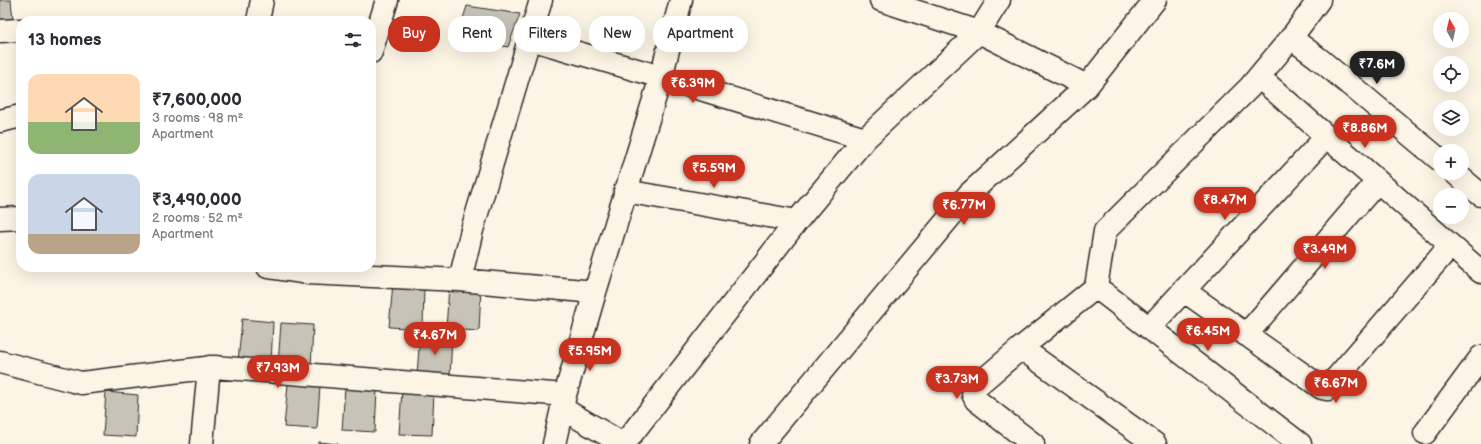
<!DOCTYPE html>
<meta charset="utf-8">
<style>
:root{--surface:#fff;--page:#f7f7f7;--text:#2b2b33;--muted:#7c7c81;--accent:#c8321e}
body{margin:0;font-family:"Balsamiq Sans",sans-serif;background:var(--page);color:var(--text);height:100vh;display:flex;flex-direction:column;font-size:15px;white-space:nowrap}
*{box-sizing:border-box;margin:0}
p{font-size:13px;color:var(--muted)}
.icon{flex:none;width:22px;height:22px;fill:none;stroke:currentColor;stroke-width:2;stroke-linecap:round;stroke-linejoin:round}
.map{position:relative;flex:1;overflow:hidden}
.sheet{position:absolute;left:16px;top:16px;width:360px;height:256px;display:flex;flex-direction:column;background:var(--surface);border-radius:16px;box-shadow:0 4px 16px #0002}
.sheet>*{flex:none}
.hud{position:absolute;left:388px;top:16px;width:380px;height:36px;display:flex;gap:8px}
.needle{width:26px;rotate:352deg}
.fabs{position:absolute;left:1433px;top:12px;display:grid;gap:8px}
.fabs a{display:grid;place-items:center;width:36px;height:36px;border-radius:50%;background:var(--surface);box-shadow:0 4px 16px #0002;font-size:20px}
.price{position:absolute;translate:-50% -34px;padding:0 9px;border-radius:14px;background:var(--accent);color:#fff;font-size:13px;line-height:26px;filter:drop-shadow(0 1px 2px #0008)}
.price::after{content:'';position:absolute;left:50%;top:24px;width:12px;height:9px;margin-left:-6px;background:inherit;clip-path:polygon(0 0,100% 0,50% 100%)}
.price.active{background:#222;color:#fff}
ul{padding:0;list-style:none}
li{display:flex;align-items:center;gap:12px;height:100px;padding:0 12px}
li span{display:grid;place-items:center;flex:none;width:112px;height:80px;border-radius:12px;color:#555}
li>.icon{margin-inline-start:auto}
span .icon{width:48px;height:48px;fill:#fffc;stroke-width:1}
li b{font-size:17px}
h2{display:flex;justify-content:space-between;align-items:center;height:48px;padding:0 12px;font-size:17px}
.chip{padding:0 14px;border-radius:16px;background:var(--surface);box-shadow:0 4px 16px #0002;font-size:14px;line-height:36px}
.chip.active{background:var(--accent);color:#fff}
.map>svg:first-child{display:block}
.building{fill:#c8c3b7;stroke:#2b2b2b}
.lines{fill:none;stroke-linecap:round;stroke-linejoin:round}
.minor-casing{stroke:#2b2b2b;stroke-width:25}
.minor{stroke:#fcf5e5;stroke-width:22}
</style>
<div class="map">
<svg width="1481" height="444" viewBox="0 0 1481 444">
<rect width="100%" height="100%" fill="#fcf5e5"/>
<filter id="ink" filterUnits="userSpaceOnUse"><feTurbulence type="fractalNoise" baseFrequency=".025" numOctaves="2"/><feDisplacementMap in="SourceGraphic" scale="8" xChannelSelector="R" yChannelSelector="G"/><feConvolveMatrix kernelMatrix="1 2 1 2 8 2 1 2 1" color-interpolation-filters="sRGB"/></filter>
<g filter="url(#ink)">
<!-- building -->
<path class="building" d="M0 0H11L13 20 0 21Z
M467 6 520 14 508 47 457 37Z
M393 283 424 286 423 329 389 327Z
M449 286 481 288 479 331 446 329Z
M242 319 273 322 271 364 238 362Z
M281 323 313 325 311 368 278 366Z
M420 333 452 335 450 378 417 376Z
M288 384 320 386 317 429 284 427Z
M345 387 377 389 375 432 342 430Z
M402 390 434 393 432 435 399 434Z
M106 392 138 395 136 437 103 435Z
M319 442 338 444H318Z"/>
<g class="lines">
<!-- minor casing -->
<g class="minor-casing">
<path id="minor" d="M881 0 979 32 1087 86
M258 21 262 0
M0 31 21 30
M1291 38 1318 58 1440 160
M530 39 661 77 865 139
M371 52 387 0
M1259 77 1481 272
M0 121 21 116
M1455 173 1481 195
M625 191 797 221
M0 219 21 218
M268 267 307 273 460 280 595 292 661 77 681 0
M460 280 472 230 541 0
M1096 287 1300 444
M1183 290 1322 388 1327 389 1450 246
M1149 328 1326 137
M1246 335 1377 182
M1021 348 1155 444
M0 362 81 383 214 367 565 395
M563 409 623 444
M1425 433 1481 357
M202 444 209 367
M554 444 565 395 595 292
M624 444 797 221 865 139 979 32 999 0
M761 444 969 194 1087 86 1155 0
M1033 444 976 400 973 394 974 388 1021 348 1096 287 1105 231 1250 87 1291 38 1319 0"/>
</g>
<!-- minor -->
<use href="#minor" class="minor"/>
</g>
</g>
</svg>
<div class="fabs">
<a><svg class="needle" viewBox="-14 -14 28 28"><path d="M0-13l5 13h-10z" fill="#e53935"/><path d="M0 13l5-13h-10z" fill="#7c7c81"/></svg></a>
<a><svg class="icon" aria-label="locate" viewBox="0 0 24 24"><circle cx="12" cy="12" r="6"/><path d="M12 2v4M12 18v4M2 12h4M18 12h4"/></svg></a>
<a><svg class="icon" aria-label="layers" viewBox="0 0 24 24"><path d="M12 4l9 5-9 5-9-5zM3 14l9 5 9-5"/></svg></a>
<a>+</a>
<a>−</a>
</div>
<b class="price active" style="left:1377px;top:85px">₹7.6M</b>
<b class="price" style="left:693px;top:104px">₹6.39M</b>
<b class="price" style="left:1365px;top:149px">₹8.86M</b>
<b class="price" style="left:714px;top:189px">₹5.59M</b>
<b class="price" style="left:1225px;top:221px">₹8.47M</b>
<b class="price" style="left:964px;top:226px">₹6.77M</b>
<b class="price" style="left:1325px;top:270px">₹3.49M</b>
<b class="price" style="left:1208px;top:352px">₹6.45M</b>
<b class="price" style="left:435px;top:356px">₹4.67M</b>
<b class="price" style="left:590px;top:372px">₹5.95M</b>
<b class="price" style="left:278px;top:389px">₹7.93M</b>
<b class="price" style="left:957px;top:400px">₹3.73M</b>
<b class="price" style="left:1336px;top:404px">₹6.67M</b>
<div class="hud">
<a class="chip active">Buy</a>
<a class="chip">Rent</a>
<a class="chip">Filters</a>
<a class="chip">New</a>
<a class="chip">Apartment</a>
</div>
<section class="sheet">
<h2>13 homes<svg class="icon" aria-label="filters" viewBox="0 0 24 24"><path d="M4 7h16M4 17h16"/><circle cx="9" cy="7" r="2"/><circle cx="15" cy="17" r="2"/></svg></h2>
<ul>
<li><span style="background:linear-gradient(#ffd9b3 60%,#8fb573 0)"><svg class="icon" aria-label="home" viewBox="0 0 24 24"><path d="M3 11l9-7 9 7M6 9v11h12V9"/></svg></span><div><b>₹7,600,000</b><p>3 rooms · 98 m²</p><p>Apartment</p></div></li>
<li><span style="background:linear-gradient(#c9d6e8 75%,#b9a48a 0)"><svg class="icon" aria-label="home" viewBox="0 0 24 24"><path d="M3 11l9-7 9 7M6 9v11h12V9"/></svg></span><div><b>₹3,490,000</b><p>2 rooms · 52 m²</p><p>Apartment</p></div></li>
</ul>
</section>
</div>
